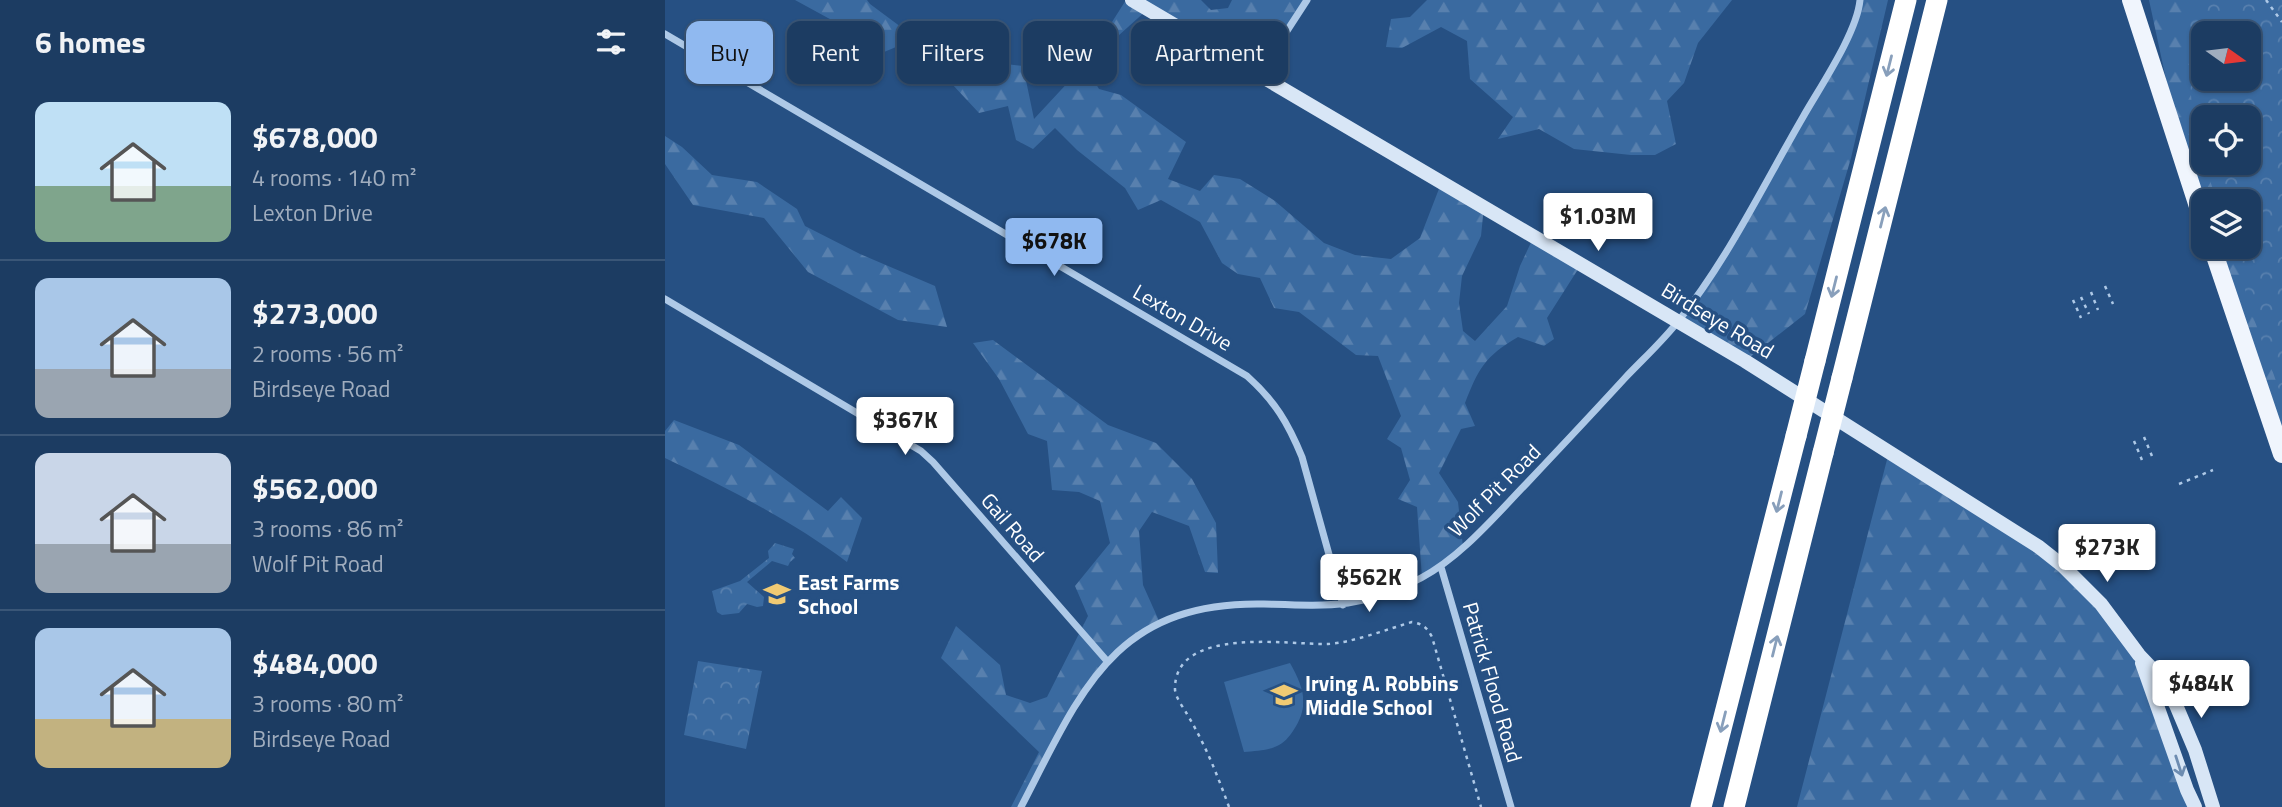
<!DOCTYPE html>
<meta charset="utf-8">
<style>
:root{--surface:#1c3c62;--page:#29476b;--text:#f1f3f6;--muted:#a0adbe;--line:#3a5677;--accent:#90b9f0}
body{margin:0;font-family:"Titillium Web",sans-serif;background:var(--page);color:var(--text);height:100vh;display:flex;flex-direction:column;font-size:26px;white-space:nowrap}
*{box-sizing:border-box;margin:0}
p{font-size:23px;color:var(--muted)}
.icon{flex:none;width:38px;height:38px;fill:none;stroke:currentColor;stroke-width:2;stroke-linecap:round;stroke-linejoin:round}
.map{position:relative;flex:1;overflow:hidden}
.sheet{display:flex;flex-direction:column;background:var(--surface);width:665px}
.sheet>*{flex:none}
.top-card{position:absolute;left:21px;top:21px;width:665px;height:63px;display:flex;gap:14px}
.needle{width:46px;rotate:104deg}
.buttons{position:absolute;left:1526px;top:21px;display:grid;gap:14px}
.buttons a{display:grid;place-items:center;width:70px;height:70px;border-radius:14px;background:var(--surface);box-shadow:0 2px 5px #0004,0 0 0 2px var(--line);font-size:35px}
.price{position:absolute;translate:-50% -60px;padding:0 16px;border-radius:7px;background:#fff;color:#222;font-size:23px;line-height:46px;filter:drop-shadow(0 2px 4px #0008)}
.price::after{content:'';position:absolute;left:50%;top:42px;width:21px;height:16px;margin-left:-10px;background:inherit;clip-path:polygon(0 0,100% 0,50% 100%)}
.price.current{background:var(--accent);color:#111}
ul{padding:0;list-style:none}
li{display:flex;align-items:center;gap:21px;height:175px;padding:0 35px}
li+li{border-top:2px solid var(--line)}
li span{display:grid;place-items:center;flex:none;width:196px;height:140px;border-radius:14px;color:#555}
li>.icon{margin-inline-start:auto}
span .icon{width:84px;height:84px;fill:#fffc;stroke-width:1}
li b{font-size:30px}
h2{display:flex;justify-content:space-between;align-items:center;height:84px;padding:0 35px;font-size:30px}
.tag{padding:0 24px;border-radius:14px;background:var(--surface);box-shadow:0 2px 5px #0004,0 0 0 2px var(--line);font-size:24px;line-height:63px}
.tag.current{background:var(--accent);color:#111}
main{display:flex;flex:1;min-height:0}
.map>svg:first-child{display:block}
.forest{fill:url(#forest-firs)}
.park{fill:url(#park-crowns);fill-rule:evenodd}
.garden{fill:#3a6aa0}
.lines{fill:none;stroke-linecap:round;stroke-linejoin:round}
.path{stroke:#aec9e7;stroke-width:2.5;stroke-dasharray:3.5 5;stroke-linecap:butt}
.minor{stroke:#aec9e7;stroke-width:7}
.secondary{stroke:#d8e6f6;stroke-width:14}
.primary{stroke:#f0f5fd;stroke-width:18}
.motorway{stroke:#fff;stroke-width:21}
.motorway-bridge{stroke:#fff;stroke-width:21}
.oneway{stroke:#889fbb}
.oneway2{stroke:#6d8cb1}
.labels{text-anchor:middle;dominant-baseline:central;stroke-width:7;stroke-linejoin:round;paint-order:stroke}
.street-label{font-size:21px;fill:#fff;stroke:#265083}
.poi-label{font-size:21px;font-weight:bold;fill:#fff;stroke:#265083;text-anchor:start}
</style>
<main>
<section class="sheet">
<h2>6 homes<svg class="icon" aria-label="filters" viewBox="0 0 24 24"><path d="M4 7h16M4 17h16"/><circle cx="9" cy="7" r="2"/><circle cx="15" cy="17" r="2"/></svg></h2>
<ul>
<li><span style="background:linear-gradient(#bfe0f5 60%,#7fa58c 0)"><svg class="icon" aria-label="home" viewBox="0 0 24 24"><path d="M3 11l9-7 9 7M6 9v11h12V9"/></svg></span><div><b>$678,000</b><p>4 rooms · 140 m²</p><p>Lexton Drive</p></div></li>
<li><span style="background:linear-gradient(#a9c7e8 65%,#9aa5b1 0)"><svg class="icon" aria-label="home" viewBox="0 0 24 24"><path d="M3 11l9-7 9 7M6 9v11h12V9"/></svg></span><div><b>$273,000</b><p>2 rooms · 56 m²</p><p>Birdseye Road</p></div></li>
<li><span style="background:linear-gradient(#c9d6e8 65%,#9aa5b1 0)"><svg class="icon" aria-label="home" viewBox="0 0 24 24"><path d="M3 11l9-7 9 7M6 9v11h12V9"/></svg></span><div><b>$562,000</b><p>3 rooms · 86 m²</p><p>Wolf Pit Road</p></div></li>
<li><span style="background:linear-gradient(#a9c7e8 65%,#c2b280 0)"><svg class="icon" aria-label="home" viewBox="0 0 24 24"><path d="M3 11l9-7 9 7M6 9v11h12V9"/></svg></span><div><b>$484,000</b><p>3 rooms · 80 m²</p><p>Birdseye Road</p></div></li>
</ul>
</section>
<div class="map">
<svg width="1617" height="807" viewBox="0 0 1617 807">
<defs>
<pattern id="forest-firs" width="22" height="20" patternUnits="userSpaceOnUse" patternTransform="scale(1.75)"><rect width="22" height="20" fill="#3a6aa0"/><path d="M5 1l3.5 6h-7zM16 11l3.5 6h-7z" fill="#5880ae"/></pattern>
<pattern id="park-crowns" width="20" height="18" patternUnits="userSpaceOnUse" patternTransform="scale(1.75)"><rect width="20" height="18" fill="#3a6aa0"/><path d="M2 6a3 3 0 1 1 6 0M12 15a3 3 0 1 1 6 0" fill="none" stroke="#5880ae"/></pattern>
</defs>
<rect width="100%" height="100%" fill="#265083"/>
<!-- forest -->
<path class="forest" d="M130 0H202L205 4 275 56 358 66 369 119 421 63 461 0H536L546 10 563 8 567 0H642L594 74 483 9 443 45 428 79 434 89 456 95 521 142 503 179 535 191 549 175 575 179 610 201 659 243 690 255 726 259 755 238 777 181 819 206 816 236 797 276 794 303 798 331 810 341 842 306 855 266 869 236 917 263 882 318 889 339 879 346 853 337C820 356 813 369 800 403L810 426 796 429 774 473 793 502 798 547 757 578 752 507 733 499 745 480 736 448 722 439 736 416 713 356 691 355 634 312 609 308 595 278 573 274 557 263 535 222 496 200 473 210 460 188 412 150 390 128 368 149 351 140 343 106 314 113 287 84 231 47 219 52 212 35 174 24Z
M762 0H1067L1033 43 1019 83 1002 101 1011 144 990 155H966L909 149 874 129 833 139 848 117 805 79 802 41 776 27 737 48 721 47 726 19 745 17Z
M1195 0H1223L1186 158 1140 314 1080 361 1014 321 1037 288 1178 47Z
M1484 0H1547L1538 33V163H1584L1617 142V453L1546 247H1584V201H1538L1519 163Z
M0 136 17 147 47 175 92 182 132 209 140 226 195 254 270 286 282 327 233 320 143 272 99 218 28 205 0 164Z
M328 340 443 425 491 443 527 479 551 523 553 573 540 572 524 526 487 512 474 531 478 585 495 623 475 634 429 677 356 807H346L374 752 276 658 291 626 335 665 341 695 365 703 382 697 423 616 410 586 445 543 435 501 414 492 387 490 382 441 363 434 334 379 308 343Z
M9 420 74 445 163 511 176 497 197 518 182 562C126 520 62 488 0 458V431Z
M1224 452 1374 547 1474 655 1530 807H1132Z"/>
<!-- park -->
<path class="park" d="M1521 0H1617V398L1587 313 1567 247H1584V201H1552L1539 163H1584V117H1538V160C1521 108 1526 54 1521 0ZM1538 33H1584V79H1538Z
M110 543 129 549 127 554 130 558 125 562 123 566 107 561 82 582 99 597 98 606 92 607 82 604 74 613 57 615 52 612 47 591 75 581 104 558 103 551Z
M33 661 97 671 81 749 19 735Z"/>
<!-- garden -->
<path class="garden" d="M625 663C639 688 645 706 628 731 624 737 619 743 612 746 602 751 590 751 579 752L559 682Z"/>
<g class="lines">
<!-- path -->
<path class="path" d="M1601 0 1617 22
M1440 286 1448 304
M1426 292 1433 310
M1416 297 1424 314
M1408 300 1416 318
M1479 437 1487 456
M1469 441 1477 460
M1514 484 1548 470
M564 807C552 774 540 744 522 714 518 707 511 698 510 690 508 625 625 645 663 644 686 643 723 629 747 622 757 624 762 627 767 637L816 807"/>
<!-- minor -->
<path class="minor" d="M0 34 582 376C610 401 623 423 637 457L678 605
M594 74 642 0
M0 299 256 451 268 462 442 661
M776 567 846 807
M356 807C416 692 448 601 599 604 661 606 699 609 756 578 797 556 830 516 862 483 895 448 928 413 960 378 978 359 999 340 1015 319 1064 257 1099 184 1138 117 1155 87 1192 33 1195 0"/>
<!-- secondary -->
<path class="secondary" d="M467 0 1080 361 1374 547 1398 566 1436 604 1474 655 1495 677 1511 705 1530 750 1548 807
M1477 663 1522 790 1530 807"/>
<!-- primary -->
<path class="primary" d="M1466 0 1538 222
M1547 247 1617 454"/>
<!-- motorway -->
<path class="motorway" d="M1150 361 1241 0
M1177 378 1272 0
M1036 807 1131 436
M1069 807 1158 453"/>
<!-- motorway-bridge -->
<path class="motorway-bridge" d="M1131 436 1150 361
M1158 453 1177 378"/>
</g>
<!-- one-way arrows -->
<defs><path id="oneway-shaft" d="M-6 0H5M1.5-3L5.5 0L1.5 3" fill="none" stroke-width="1.6" stroke-linecap="round" stroke-linejoin="round" transform="scale(1.75)"/></defs>
<g class="oneway">
<use href="#oneway-shaft" transform="translate(1224 66) rotate(104)"/>
<use href="#oneway-shaft" transform="translate(1218 217) rotate(-76)"/>
<use href="#oneway-shaft" transform="translate(1169 287) rotate(104)"/>
<use href="#oneway-shaft" transform="translate(1114 502) rotate(104)"/>
<use href="#oneway-shaft" transform="translate(1110 646) rotate(-76)"/>
<use href="#oneway-shaft" transform="translate(1058 722) rotate(104)"/>
</g>
<use class="oneway2" href="#oneway-shaft" transform="translate(1514 766) rotate(72)"/>
<!-- icons -->
<defs>
<g id="school-bare" transform="scale(2.1)"><path d="M0-5L7-2L0 1L-7-2ZM-4 1L0 2.5L4 1V4Q0 6-4 4Z" fill="#f0ca73" stroke="#265083" stroke-width="2.5" paint-order="stroke"/></g>
</defs>
<g fill-rule="evenodd">
<use href="#school-bare" x="112" y="594"/>
<use href="#school-bare" x="619" y="695"/>
</g>
<g class="labels">
<!-- street labels -->
<g class="street-label">
<text transform="translate(518 317) rotate(30)">Lexton Drive</text>
<text transform="translate(1053 320) rotate(31)">Birdseye Road</text>
<text transform="translate(829 490) rotate(-45)">Wolf Pit Road</text>
<text transform="translate(348 527) rotate(49)">Gail Road</text>
<text transform="translate(828 682) rotate(74)">Patrick Flood Road</text>
</g>
<!-- poi labels -->
<g class="poi-label">
<text x="133" y="582">East Farms<tspan x="133" dy="24">School</tspan></text>
<text x="640" y="683">Irving A. Robbins<tspan x="640" dy="24">Middle School</tspan></text>
</g>
</g>
</svg>
<div class="buttons">
<a><svg class="needle" viewBox="-14 -14 28 28"><path d="M0-13l5 13h-10z" fill="#e53935"/><path d="M0 13l5-13h-10z" fill="#a0adbe"/></svg></a>
<a><svg class="icon" aria-label="locate" viewBox="0 0 24 24"><circle cx="12" cy="12" r="6"/><path d="M12 2v4M12 18v4M2 12h4M18 12h4"/></svg></a>
<a><svg class="icon" aria-label="layers" viewBox="0 0 24 24"><path d="M12 4l9 5-9 5-9-5zM3 14l9 5 9-5"/></svg></a>
</div>
<b class="price" style="left:933px;top:253px">$1.03M</b>
<b class="price current" style="left:389px;top:278px">$678K</b>
<b class="price" style="left:240px;top:457px">$367K</b>
<b class="price" style="left:1442px;top:584px">$273K</b>
<b class="price" style="left:704px;top:614px">$562K</b>
<b class="price" style="left:1536px;top:720px">$484K</b>
<div class="top-card">
<a class="tag current">Buy</a>
<a class="tag">Rent</a>
<a class="tag">Filters</a>
<a class="tag">New</a>
<a class="tag">Apartment</a>
</div>
</div>
</main>
